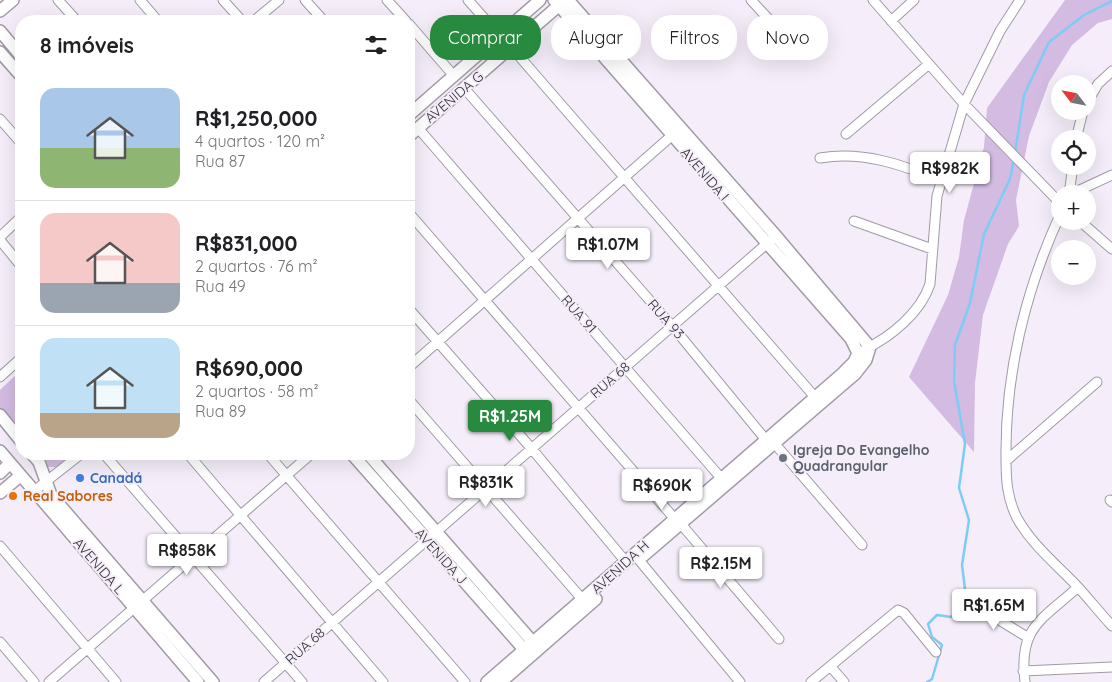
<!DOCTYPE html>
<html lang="pt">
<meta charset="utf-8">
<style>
:root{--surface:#fff;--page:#f6f6f6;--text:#202124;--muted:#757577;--line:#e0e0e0;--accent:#278a3e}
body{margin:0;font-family:Quicksand,sans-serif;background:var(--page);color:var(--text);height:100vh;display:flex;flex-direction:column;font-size:19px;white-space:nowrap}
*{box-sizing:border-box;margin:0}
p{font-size:16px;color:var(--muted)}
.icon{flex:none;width:28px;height:28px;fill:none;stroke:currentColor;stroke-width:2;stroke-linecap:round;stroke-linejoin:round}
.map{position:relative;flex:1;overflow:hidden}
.details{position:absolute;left:15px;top:15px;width:400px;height:445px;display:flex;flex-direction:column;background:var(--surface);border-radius:20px;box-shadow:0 5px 20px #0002}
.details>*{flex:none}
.guide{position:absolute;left:430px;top:15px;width:475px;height:45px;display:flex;gap:10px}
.needle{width:32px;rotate:302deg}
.tools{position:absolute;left:1051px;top:75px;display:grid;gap:10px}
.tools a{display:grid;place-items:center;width:45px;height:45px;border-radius:50%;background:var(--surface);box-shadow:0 5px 20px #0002;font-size:25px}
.price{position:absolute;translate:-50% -42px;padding:0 11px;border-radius:5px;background:#fff;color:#222;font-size:16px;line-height:32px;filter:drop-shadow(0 1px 2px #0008)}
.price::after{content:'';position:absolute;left:50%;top:30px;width:15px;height:11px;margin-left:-8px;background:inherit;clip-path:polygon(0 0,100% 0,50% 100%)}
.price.active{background:var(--accent);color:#fff}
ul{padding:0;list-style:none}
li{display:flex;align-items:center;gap:15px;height:125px;padding:0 25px}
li+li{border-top:1px solid var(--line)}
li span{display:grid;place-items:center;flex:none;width:140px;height:100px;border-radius:15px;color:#555}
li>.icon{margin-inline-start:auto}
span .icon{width:60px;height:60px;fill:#fffc;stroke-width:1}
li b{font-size:21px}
h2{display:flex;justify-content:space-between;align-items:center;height:60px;padding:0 25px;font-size:21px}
.chip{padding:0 18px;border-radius:20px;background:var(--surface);box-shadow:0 5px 20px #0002;font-size:18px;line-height:45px}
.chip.active{background:var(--accent);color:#fff}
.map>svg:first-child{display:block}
.green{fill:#d3bbe2}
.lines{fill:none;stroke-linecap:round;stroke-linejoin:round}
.stream{stroke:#7eccf5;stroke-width:2.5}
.minor-casing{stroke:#a19aa6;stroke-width:11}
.tertiary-casing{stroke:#a19aa6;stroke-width:14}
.minor{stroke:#fff;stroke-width:9}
.tertiary{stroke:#fff;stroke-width:11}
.worship-dot{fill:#6b7280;stroke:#f5eefa;stroke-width:2}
.shop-dot{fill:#3f7fe0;stroke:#f5eefa;stroke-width:2}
.food-dot{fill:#e8710a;stroke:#f5eefa;stroke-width:2}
.labels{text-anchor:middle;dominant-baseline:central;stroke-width:4;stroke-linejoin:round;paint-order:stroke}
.street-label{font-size:14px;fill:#323034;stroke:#f5eefa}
.worship-label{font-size:14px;font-weight:bold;fill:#5b616d;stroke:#f5eefa;text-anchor:start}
.shop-label{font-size:14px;font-weight:bold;fill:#366cbe;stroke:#f5eefa;text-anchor:start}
.food-label{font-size:14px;font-weight:bold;fill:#c56008;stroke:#f5eefa;text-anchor:start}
</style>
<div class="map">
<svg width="1112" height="682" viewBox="0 0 1112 682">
<rect width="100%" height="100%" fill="#f5eefa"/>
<!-- green -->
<path class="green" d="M1065 0H1112V19L1098 23 1072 45 1049 82 1029 136 1016 200 1019 226 1008 244 983 315 975 383 974 452 909 377 948 295 959 257 964 220 984 147 987 108Z
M18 373H21V436L0 411V390Z
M37 454H74L58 467H48Z"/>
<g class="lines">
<!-- stream -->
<path class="stream" d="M1015 153 1024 95 1049 42 1084 15 1112 1
M927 682 932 679 942 645 932 637 928 624 937 615 951 617 961 609 965 589 962 565 969 520 959 488 965 444 954 381 955 345 970 303 984 234 1010 179 1014 159"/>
<!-- minor casing -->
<g class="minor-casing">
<path id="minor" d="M58 0 77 21
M140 0 158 21
M223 0 242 21
M305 0 324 21
M387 0 406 21
M468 0 499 35
M751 0 788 40
M873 0 964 104 1060 203
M254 21 279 0
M891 21 914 0
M409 24 454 76
M512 48 814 396
M464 88 673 327 766 440
M1088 101 1098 84 1112 71
M0 119 21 143
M418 128 721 478
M846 134 929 64
M1076 139 1083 111
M820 158C863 151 901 164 941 181
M1069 194 1073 166
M1071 194 1112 175
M409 213 674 518
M1060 215C1025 291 1005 375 1006 458 1006 480 1007 498 1017 518 1032 545 1056 564 1077 586 1089 599 1100 613 1112 626
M854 221 932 249
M1080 221 1112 249
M0 237 21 217
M0 240 21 266
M409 309 532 449 626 562
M865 349C891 337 921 312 930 284L937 196 964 104 1000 31 1020 0
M409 367 677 131
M0 377 21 358
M409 400 583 600
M775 444 862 545
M104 454 302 682
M188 454 383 682
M268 454 465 682
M1006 461 1097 382
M34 491 81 454
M1110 500 1112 502
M681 524 779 639
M0 546 116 682
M639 560 740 682
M968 609 996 618 1027 637
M0 642 34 682
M831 667 844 682
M1023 671 1112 667
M49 682 311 454
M264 682 771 240
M811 682 898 610 904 613 936 652
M1025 682C1018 627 1042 620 1078 587"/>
</g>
<!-- tertiary casing -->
<g class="tertiary-casing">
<path id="tertiary" d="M568 0 776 236 870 347 866 360 855 374 643 556
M0 11 13 0
M0 31 21 56
M0 52 21 76
M409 115 540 0
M409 136 564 1
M0 415 21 441
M0 451 198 682
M32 454 39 462 51 495 213 682
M352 454 529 655
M368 454 538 648
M0 473 10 463
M0 493 20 476
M487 682 842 374 854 362 858 353 851 339 554 0
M501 682 596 599"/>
</g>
<!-- minor -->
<use href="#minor" class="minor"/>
<!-- tertiary -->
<use href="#tertiary" class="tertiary"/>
</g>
<!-- markers -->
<circle class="worship-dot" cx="783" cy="458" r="5"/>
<circle class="shop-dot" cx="80" cy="478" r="5"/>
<circle class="food-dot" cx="13" cy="496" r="5"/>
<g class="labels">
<!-- street labels -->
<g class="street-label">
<text transform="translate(454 97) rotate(-40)">AVENIDA G</text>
<text transform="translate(705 174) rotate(49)">AVENIDA I</text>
<text transform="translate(579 314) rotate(48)">RUA 91</text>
<text transform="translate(666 319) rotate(49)">RUA 93</text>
<text transform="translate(610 380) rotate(-41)">RUA 68</text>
<text transform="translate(441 556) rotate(48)">AVENIDA J</text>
<text transform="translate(99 566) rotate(49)">AVENIDA L</text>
<text transform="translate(620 567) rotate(-42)">AVENIDA H</text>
<text transform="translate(305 646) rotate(-42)">RUA 68</text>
</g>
<!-- worship labels -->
<g class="worship-label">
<text x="793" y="450">Igreja Do Evangelho<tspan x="793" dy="16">Quadrangular</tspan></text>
</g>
<!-- shop labels -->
<g class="shop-label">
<text x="90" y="478">Canadá</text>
</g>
<!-- food labels -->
<g class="food-label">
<text x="23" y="496">Real Sabores</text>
</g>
</g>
</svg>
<div class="tools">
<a><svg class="needle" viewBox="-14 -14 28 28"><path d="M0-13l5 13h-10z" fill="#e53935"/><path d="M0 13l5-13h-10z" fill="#757577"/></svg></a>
<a><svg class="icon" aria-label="locate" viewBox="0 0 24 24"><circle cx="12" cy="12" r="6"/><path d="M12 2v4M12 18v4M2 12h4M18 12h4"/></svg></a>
<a>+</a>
<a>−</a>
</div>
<b class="price" style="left:950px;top:194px">R$982K</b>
<b class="price" style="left:608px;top:270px">R$1.07M</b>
<b class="price active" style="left:510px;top:442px">R$1.25M</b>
<b class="price" style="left:486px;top:508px">R$831K</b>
<b class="price" style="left:662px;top:511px">R$690K</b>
<b class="price" style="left:187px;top:576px">R$858K</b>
<b class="price" style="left:721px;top:589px">R$2.15M</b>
<b class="price" style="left:994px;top:631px">R$1.65M</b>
<div class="guide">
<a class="chip active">Comprar</a>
<a class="chip">Alugar</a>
<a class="chip">Filtros</a>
<a class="chip">Novo</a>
</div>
<section class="details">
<h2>8 imóveis<svg class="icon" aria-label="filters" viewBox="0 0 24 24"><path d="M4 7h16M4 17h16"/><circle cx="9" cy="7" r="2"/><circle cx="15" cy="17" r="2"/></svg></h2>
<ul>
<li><span style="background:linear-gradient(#a9c7e8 60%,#8fb573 0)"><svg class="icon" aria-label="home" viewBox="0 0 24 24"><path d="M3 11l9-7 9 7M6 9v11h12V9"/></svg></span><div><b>R$1,250,000</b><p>4 quartos · 120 m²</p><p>Rua 87</p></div></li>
<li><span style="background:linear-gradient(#f6c9c9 70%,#9aa5b1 0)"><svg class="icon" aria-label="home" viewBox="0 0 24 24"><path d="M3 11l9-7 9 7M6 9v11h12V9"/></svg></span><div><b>R$831,000</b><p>2 quartos · 76 m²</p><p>Rua 49</p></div></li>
<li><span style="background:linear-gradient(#bfe0f5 75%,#b9a48a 0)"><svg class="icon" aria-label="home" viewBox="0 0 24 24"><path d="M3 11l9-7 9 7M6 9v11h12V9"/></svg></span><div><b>R$690,000</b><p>2 quartos · 58 m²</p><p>Rua 89</p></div></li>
</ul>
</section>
</div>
